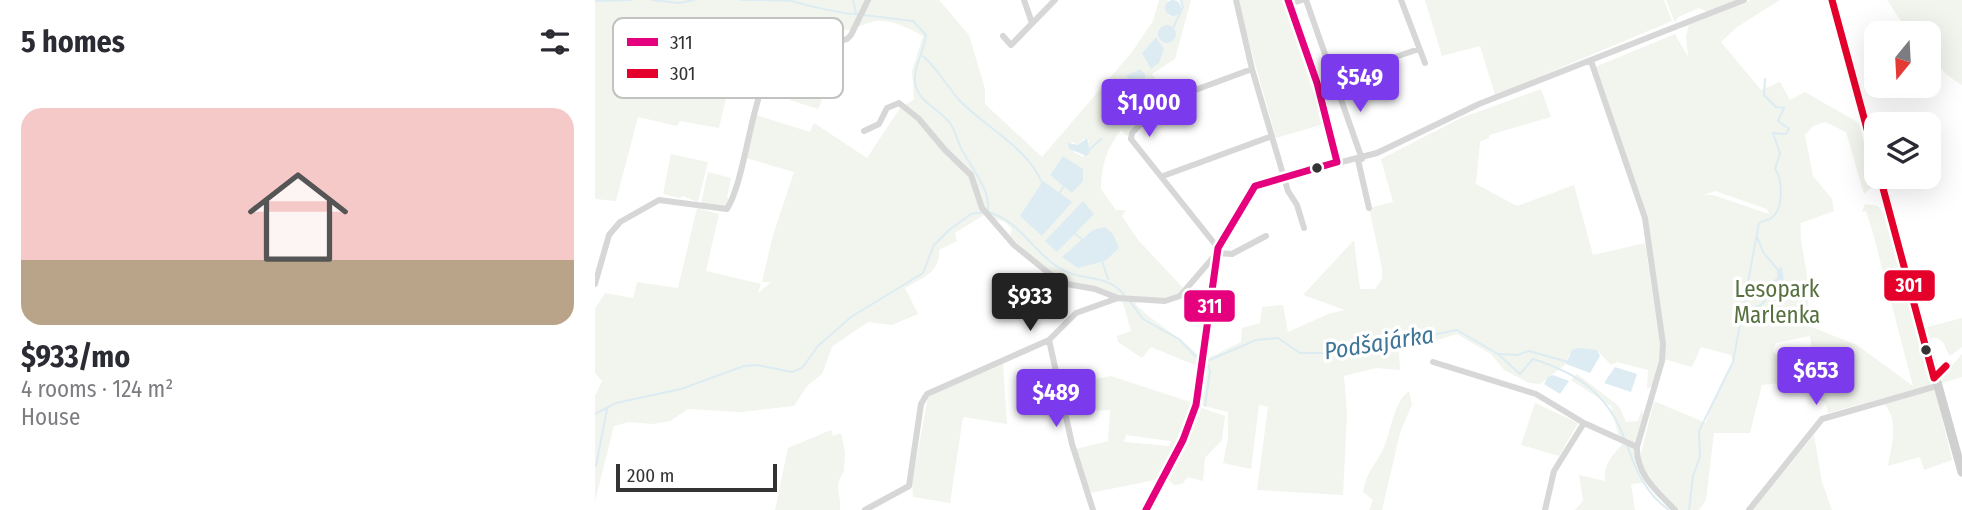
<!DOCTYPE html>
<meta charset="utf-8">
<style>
:root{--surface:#fff;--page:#f7f7f7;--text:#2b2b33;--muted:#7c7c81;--line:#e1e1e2;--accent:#7c3aed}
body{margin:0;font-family:"Fira Sans Condensed",sans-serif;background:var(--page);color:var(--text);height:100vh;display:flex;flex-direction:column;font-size:26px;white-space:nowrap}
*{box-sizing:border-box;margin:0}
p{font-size:23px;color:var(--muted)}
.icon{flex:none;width:38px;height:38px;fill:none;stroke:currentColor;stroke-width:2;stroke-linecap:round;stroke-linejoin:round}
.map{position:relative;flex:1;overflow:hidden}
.panel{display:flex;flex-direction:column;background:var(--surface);width:595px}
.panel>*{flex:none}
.needle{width:46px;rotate:198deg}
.fabs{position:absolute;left:1269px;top:21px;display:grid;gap:14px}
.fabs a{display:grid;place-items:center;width:77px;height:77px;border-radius:14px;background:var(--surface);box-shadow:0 7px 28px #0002;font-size:35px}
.scale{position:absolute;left:21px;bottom:18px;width:161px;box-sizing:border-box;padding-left:7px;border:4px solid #333;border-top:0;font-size:19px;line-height:24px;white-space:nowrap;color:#333;-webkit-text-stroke:5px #fff;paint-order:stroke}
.price{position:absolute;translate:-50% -60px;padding:0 16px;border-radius:7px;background:var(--accent);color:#fff;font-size:23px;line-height:46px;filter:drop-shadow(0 2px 4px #0008)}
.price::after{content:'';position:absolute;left:50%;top:42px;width:21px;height:16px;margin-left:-10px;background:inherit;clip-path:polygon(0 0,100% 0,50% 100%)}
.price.selected{background:#222;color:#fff}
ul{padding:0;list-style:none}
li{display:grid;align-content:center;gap:14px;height:371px;padding:0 21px}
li+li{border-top:2px solid var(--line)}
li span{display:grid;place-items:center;height:217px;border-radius:21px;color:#555}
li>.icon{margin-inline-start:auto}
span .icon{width:126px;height:126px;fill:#fffc;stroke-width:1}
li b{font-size:30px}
h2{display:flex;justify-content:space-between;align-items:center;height:84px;padding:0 21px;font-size:30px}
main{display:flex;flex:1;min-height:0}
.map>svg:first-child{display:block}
.green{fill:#f1f5ed;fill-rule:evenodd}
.water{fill:#ddebf3}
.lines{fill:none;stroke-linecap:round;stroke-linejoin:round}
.stream{stroke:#ddebf3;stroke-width:2}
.minor{stroke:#d7d7d7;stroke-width:6}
.secondary{stroke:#d0d0d0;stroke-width:9}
.bus-1-casing{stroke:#fff;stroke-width:12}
.bus-2-casing{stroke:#fff;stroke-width:12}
.bus-1{stroke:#e5007d;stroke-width:7}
.bus-2{stroke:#e4002b;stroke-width:7}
.bus-dot{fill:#333;stroke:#fff;stroke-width:2.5}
.labels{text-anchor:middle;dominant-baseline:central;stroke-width:7;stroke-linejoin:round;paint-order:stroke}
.park-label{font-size:23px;fill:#56703f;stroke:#fff}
.water-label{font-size:24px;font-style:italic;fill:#3f7597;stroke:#fff}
.key{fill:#fff;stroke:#c2c2c2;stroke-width:2}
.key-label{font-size:19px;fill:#333}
.line-badge{stroke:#fff;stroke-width:2.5}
.badge-label{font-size:19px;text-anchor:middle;font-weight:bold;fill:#fff}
</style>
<main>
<section class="panel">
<h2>5 homes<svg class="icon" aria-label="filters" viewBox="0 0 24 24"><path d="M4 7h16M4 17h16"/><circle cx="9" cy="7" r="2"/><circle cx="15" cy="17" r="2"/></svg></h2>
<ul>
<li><span style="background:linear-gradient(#f6c9c9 70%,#b9a48a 0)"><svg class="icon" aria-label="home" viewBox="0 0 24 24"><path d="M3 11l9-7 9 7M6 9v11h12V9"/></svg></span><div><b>$933/mo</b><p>4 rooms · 124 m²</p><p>House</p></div></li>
</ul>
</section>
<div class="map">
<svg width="1367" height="510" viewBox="0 0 1367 510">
<rect width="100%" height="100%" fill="#fff"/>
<!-- green -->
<path class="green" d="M0 0H344L374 35 390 89V104L447 157 537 52 558 21 564 0H573V16L580 15 587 7 584 0H596L580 59 557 74 574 97 556 110 532 136 526 130C511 150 507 164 506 189L521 210H531L527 216 543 240 590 290 573 300 542 299 541 305C561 324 584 336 604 356L602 366 556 347 547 358 523 342 522 336 536 331 528 303 506 292 465 284 415 236 417 229 410 222 389 215 360 233 362 241 344 250C345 273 327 278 310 288L323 314 297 325 273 322 242 343 237 347 227 374 212 386 199 406 146 412 93 409 75 421 58 424 34 422 19 426 0 501V396L7 381 0 373V309L10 293 38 298 42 282 83 288 102 208 124 214 111 271 166 284 163 293 176 282H167L178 235 199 172 151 158 161 115 215 132 219 123 272 158 305 108 322 121 355 160 356 157 309 105 319 100 317 71 328 36C316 29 296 19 281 21 258 25 262 35 234 27L206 48 241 67 223 109 195 100 205 71 177 62 175 65 140 59 124 128 85 121 82 126 43 117 21 201 0 199ZM561 37 569 49 557 68 547 53ZM489 139 494 141 488 157 474 149 477 142 483 145ZM468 156 478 192 455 175Z
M642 0H688L729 124 681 138Z
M830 0H1069L1077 21 900 95 885 46 847 56Z
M1071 0H1141L1113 12 1104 8 1083 17 1080 23Z
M1156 0H1185L1142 27 1126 42 1166 90 1185 82 1195 100 1210 92 1264 123 1278 176 1277 187 1269 194 1251 132 1230 122 1218 126 1210 135 1218 176 1237 199 1239 211 1206 223C1204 241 1210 257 1212 277 1214 293 1212 310 1214 326L1262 345 1318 386 1277 230 1271 211 1267 212 1270 204 1283 206 1289 215 1336 385 1233 413 1231 404 1222 398 1215 336 1181 343 1178 351 1186 360 1185 383 1167 385 1155 433H1119L1111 500 1104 510H1084L1057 482 1044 462 1059 401 1111 423 1117 403 1138 364 1136 355 1106 347 1097 367 1069 359 1053 217 1000 67 1080 34 1093 57 1091 36 1094 25ZM1120 191 1172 209 1174 214 1118 195H1109Z
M1292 0H1367V85C1345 72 1334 59 1334 33H1314Z
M946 89 956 117 894 135V138L885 142 881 184 922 206 979 185 998 255 1050 243 1066 351 1059 386 1052 388 1053 370 1022 362 1016 365 1002 350 974 355 971 364 945 384 934 383 909 370 896 354 862 334 837 342 834 331 803 338 805 370 781 368 749 376 752 414 748 495 662 490 673 407 664 405 656 469 628 463 633 438V412L605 405 611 359 646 342 647 328 665 323 667 307 688 305 693 332 733 314 750 310 708 295 759 240 765 289H780L787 279V268L774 208 798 202 786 159 866 118Z
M76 154 113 162 103 202 88 196 85 198 68 194Z
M113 172 136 178 132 198 135 200 130 207 106 203Z
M1367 318V347L1355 356C1348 346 1351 337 1335 338L1332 327Z
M1367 354V377L1347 383V377Z
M408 362 412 424 368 417 355 503 318 497 317 483 333 397Z
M982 374 1024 406 1031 422 1043 421 1047 409 1049 420C1038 448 1036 453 1047 483L1036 484 1040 510H980L988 501 984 475 1010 481C1008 465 1018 453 1029 443L1024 438 1016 406 976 380Z
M516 376 598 403 564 479 496 493 481 449 513 441 515 410 474 412 468 385ZM531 435 575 441 576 442 574 446 529 442Z
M1340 390 1357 460 1329 470 1325 457 1293 466C1296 446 1305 421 1289 404Z
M814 391 817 404 805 433 787 510H774L778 500 768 492C772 469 782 464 789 447 797 429 798 403 814 391Z
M940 403 983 423 964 456 926 445Z
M604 407 630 416 627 440 610 458 608 481 593 477 587 484 579 485 572 479 596 433Z
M236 430 238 436 246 433 250 452 249 471C238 488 246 492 245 510H180L193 448Z
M1219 435 1227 482 1237 510H1158Z"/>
<!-- water -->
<path class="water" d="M570 8a8 8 0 1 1 16 0a8 8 0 1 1-16 0Z
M563 34a9 9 0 1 1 18 0a9 9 0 1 1-18 0Z
M561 37 569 49 564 63 556 69 547 53Z
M545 69 550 74 549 85 545 89 531 76Z
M515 97a11 11 0 1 1 22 0a11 11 0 1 1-22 0Z
M492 138 495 152 492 156 474 149 473 143 483 145Z
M468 156 488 169V181L477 193 455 175Z
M448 181 477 202 447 236 425 216Z
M488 201 499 214 462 252 450 241Z
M510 227 518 234 524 248 510 261 483 268 467 257 498 230Z
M1187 267 1190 289 1180 295 1173 284 1182 278V269Z
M983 348 1002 350 1005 356 995 373 971 364 977 350Z
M1020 367 1042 374 1036 392 1009 383Z
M958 375 974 381 965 394 949 384 953 377Z"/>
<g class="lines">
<!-- stream -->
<path class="stream" d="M57 0 84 3 99 0
M146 0C161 0 183 0 197 1 210 5 251 15 263 14
M258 0 261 13
M0 1 36 0
M268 15 318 21 331 35C329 53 316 70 321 87 326 103 345 110 355 123 360 130 362 140 366 148 376 168 396 189 393 212 426 221 438 253 466 269 488 282 513 273 530 296
M578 28 588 7 586 0
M328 56C344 70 352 87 366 102 392 128 434 149 447 183
M513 125V116L520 104
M495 149 506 139
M464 194 470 184
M479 233 488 240
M1162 237 1168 252 1183 270
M507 261 513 279
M534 300 548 319 584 339 605 361
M1150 310 1166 305 1176 293
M904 354 922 355 934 351 973 362
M610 362 661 340 683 338 705 353H743L862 330 903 354 925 374 938 359C983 373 1013 394 1030 440
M610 406 615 371 612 363
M0 414 21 403 86 389 149 366 162 365 197 372 207 368 223 346 256 317 328 273 339 245 354 230 376 214 388 212
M1032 445C1041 471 1051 494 1074 510
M1 466 12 409
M1094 510 1098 476 1105 456 1104 431 1138 362 1164 223C1167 221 1171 221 1175 219 1189 211 1188 180 1180 169L1185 153 1178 133 1191 134 1194 129 1183 121 1189 108 1181 107 1169 95 1170 79"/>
<!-- minor -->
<path class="minor" d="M429 0 437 23
M641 0 657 69 693 191 702 205 709 228
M693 0 722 83 742 162
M711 0 767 159
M806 0 830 63
M694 4 707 0
M408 36 416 45 460 0
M996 61 1050 218 1068 344 1067 361 1042 447C1041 475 1062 491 1080 510
M722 83 824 49
M269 131 284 124 292 108 304 103 324 119 350 150 376 175 387 208 419 245 466 283 500 289 523 298
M763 160 774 208
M568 176 677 136
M623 248 536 139 537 133 562 107 573 100 657 69
M0 284 14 235 25 222 64 200 132 209C154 173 156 75 189 52 210 39 231 47 252 39L256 35 273 0
M454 340 477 444 498 510
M838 362 941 394 989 423
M270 510 314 486 326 404 332 394 454 340 481 313 523 298 570 301 585 296 622 253 637 254 671 236
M551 510 588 440 601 405 623 248 660 186 667 182 782 153 884 104 1149 0
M950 510 959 471 989 423 1042 447
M1154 510 1227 419 1342 386"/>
<!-- secondary -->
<path class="secondary" d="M1237 0 1281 162
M1285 177 1367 472"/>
<!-- bus-1 casing -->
<g class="bus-1-casing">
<path id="bus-1" d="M693 0 722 83 742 162
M551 510 588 440 601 405 623 248 660 186 742 162"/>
</g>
<!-- bus-2 casing -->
<g class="bus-2-casing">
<path id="bus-2" d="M1237 0 1281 162
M1285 177 1339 378 1351 366"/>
</g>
<!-- bus-1 -->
<use href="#bus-1" class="bus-1"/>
<!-- bus-2 -->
<use href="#bus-2" class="bus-2"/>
</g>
<!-- markers -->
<g class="bus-dot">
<circle cx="722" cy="168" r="6"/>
<circle cx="1331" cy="350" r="6"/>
</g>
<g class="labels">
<!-- park labels -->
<g class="park-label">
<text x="1182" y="289">Lesopark<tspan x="1182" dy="26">Marlenka</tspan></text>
</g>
<!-- water labels -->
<g class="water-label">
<text transform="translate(784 343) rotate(-9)">Podšajárka</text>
</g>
</g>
<!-- legend -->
<rect x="18" y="18" width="230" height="80" rx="10" class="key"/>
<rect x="32" y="38" width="31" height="8" fill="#e5007d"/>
<rect x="32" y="69" width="31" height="9" fill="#e4002b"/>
<g class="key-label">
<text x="75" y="49">311</text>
<text x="75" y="80">301</text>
</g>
<g class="line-badge">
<rect x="1288" y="269" width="53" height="33" rx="7" fill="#e4002b"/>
<rect x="588" y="289" width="53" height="34" rx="7" fill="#e5007d"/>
</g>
<g class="badge-label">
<text x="1314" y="292">301</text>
<text x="615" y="313">311</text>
</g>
</svg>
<div class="fabs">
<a><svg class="needle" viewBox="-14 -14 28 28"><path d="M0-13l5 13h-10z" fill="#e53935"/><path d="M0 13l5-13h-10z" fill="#7c7c81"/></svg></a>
<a><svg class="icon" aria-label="layers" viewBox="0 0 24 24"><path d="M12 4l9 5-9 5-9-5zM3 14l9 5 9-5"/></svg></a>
</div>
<div class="scale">200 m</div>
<b class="price" style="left:765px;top:114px">$549</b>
<b class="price" style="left:554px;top:139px">$1,000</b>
<b class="price selected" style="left:435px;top:333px">$933</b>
<b class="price" style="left:1221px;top:407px">$653</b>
<b class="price" style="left:461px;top:429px">$489</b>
</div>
</main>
